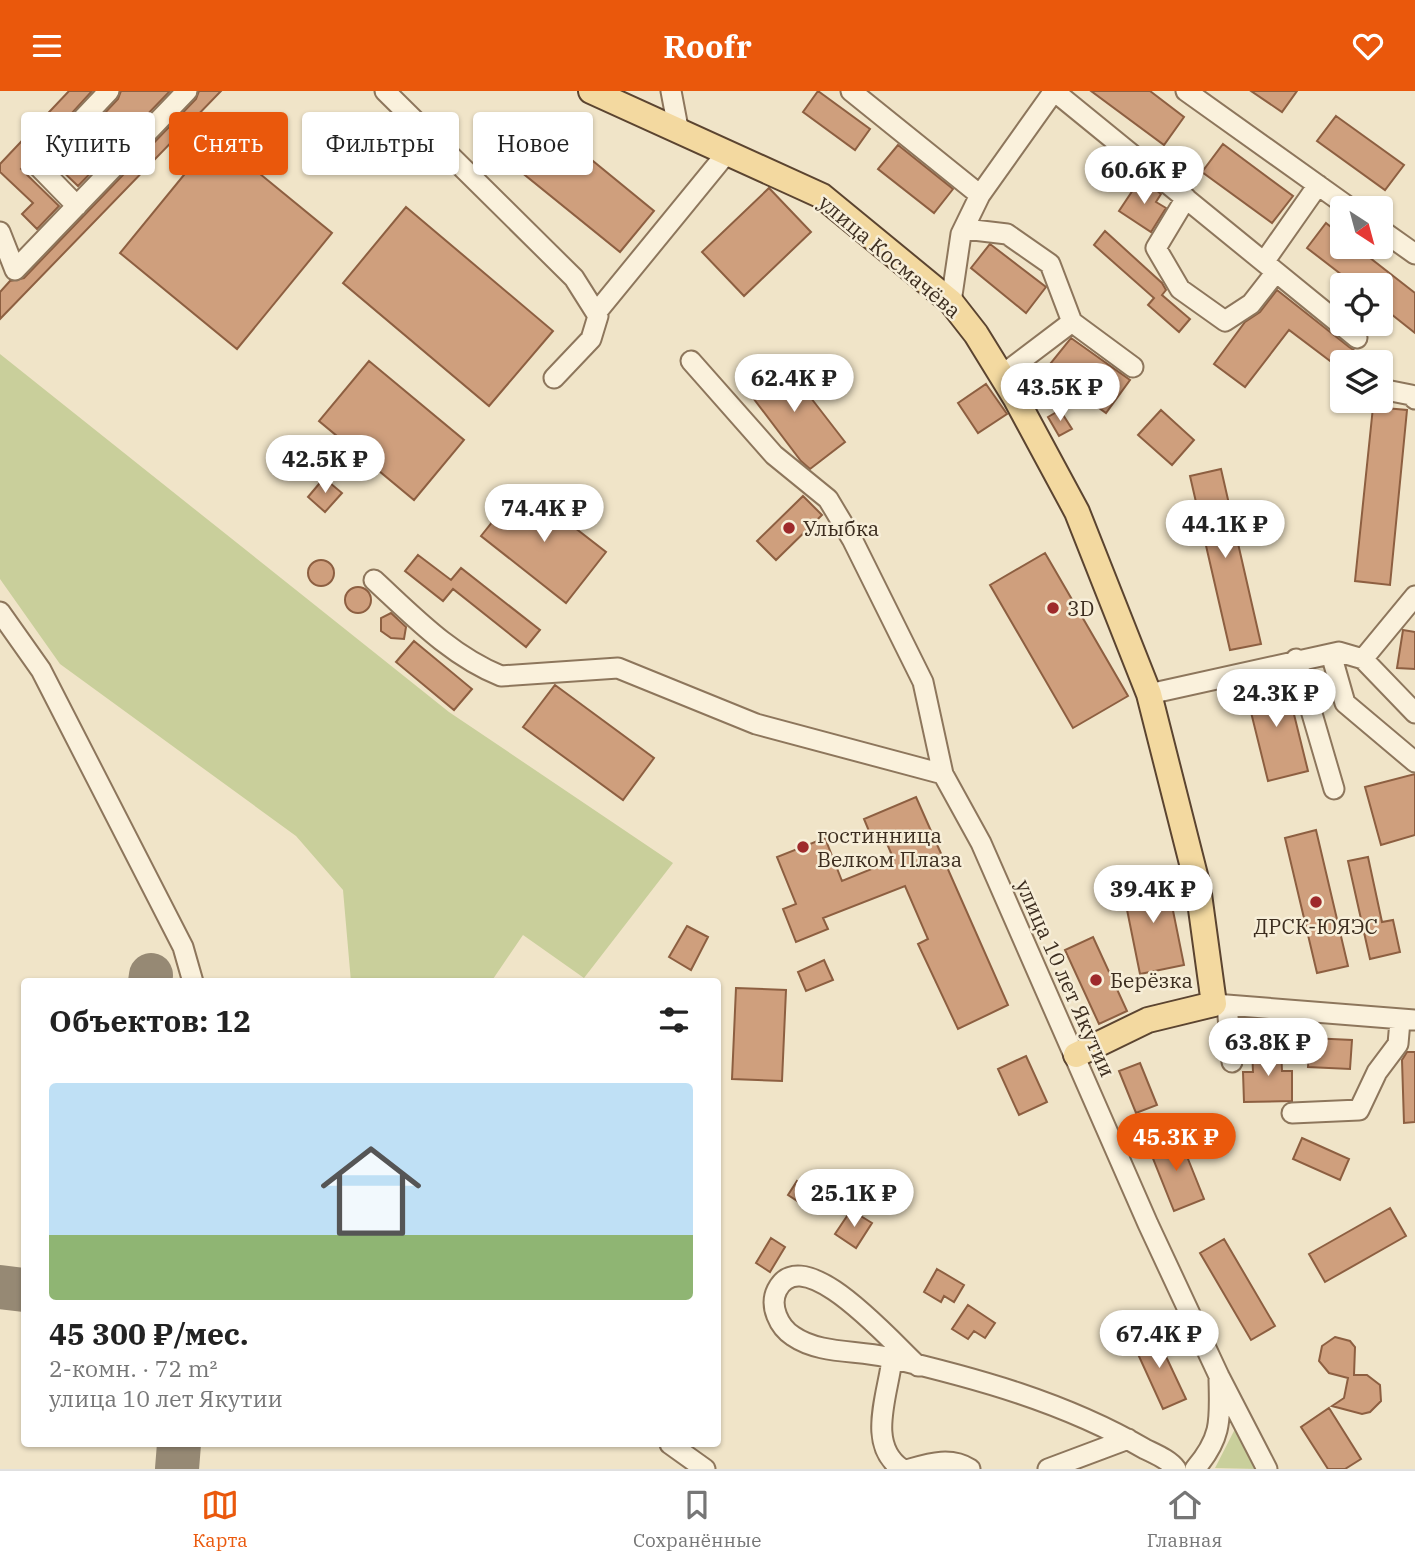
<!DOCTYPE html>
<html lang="ru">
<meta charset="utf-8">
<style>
:root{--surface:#fff;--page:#f2f2f2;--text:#222;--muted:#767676;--line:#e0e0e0;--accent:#ea580c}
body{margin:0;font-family:"IBM Plex Serif",serif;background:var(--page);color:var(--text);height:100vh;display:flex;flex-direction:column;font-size:26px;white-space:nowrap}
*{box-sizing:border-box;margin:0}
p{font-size:23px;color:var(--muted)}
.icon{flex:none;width:38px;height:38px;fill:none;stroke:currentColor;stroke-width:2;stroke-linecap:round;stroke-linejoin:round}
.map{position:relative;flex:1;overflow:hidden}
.panel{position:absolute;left:21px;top:887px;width:700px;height:469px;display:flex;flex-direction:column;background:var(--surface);border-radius:7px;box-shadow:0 2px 5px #0004}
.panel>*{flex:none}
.hud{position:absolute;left:21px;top:21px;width:700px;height:63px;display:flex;gap:14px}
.needle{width:46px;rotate:144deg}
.tools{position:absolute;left:1330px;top:105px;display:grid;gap:14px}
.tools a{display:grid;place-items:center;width:63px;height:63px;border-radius:7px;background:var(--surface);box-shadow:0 2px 5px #0004;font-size:35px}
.price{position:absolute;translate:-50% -60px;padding:0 16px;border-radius:24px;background:#fff;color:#222;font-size:23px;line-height:46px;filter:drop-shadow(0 2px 4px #0008)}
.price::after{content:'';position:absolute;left:50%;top:42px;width:21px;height:16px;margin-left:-10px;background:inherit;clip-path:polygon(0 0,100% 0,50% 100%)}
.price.selected{background:var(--accent);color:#fff}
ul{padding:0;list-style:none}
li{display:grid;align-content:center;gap:14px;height:371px;padding:0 28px}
li span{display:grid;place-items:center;height:217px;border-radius:7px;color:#555}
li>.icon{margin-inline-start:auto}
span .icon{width:126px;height:126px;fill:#fffc;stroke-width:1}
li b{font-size:30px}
h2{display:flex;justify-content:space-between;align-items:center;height:84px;padding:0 28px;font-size:30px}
.pill{padding:0 24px;border-radius:7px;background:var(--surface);box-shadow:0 2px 5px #0004;font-size:24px;line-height:63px}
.pill.selected{background:var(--accent);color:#fff}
header{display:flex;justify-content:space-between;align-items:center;height:91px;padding:0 28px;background:var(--accent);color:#fff;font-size:32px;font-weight:700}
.tabs{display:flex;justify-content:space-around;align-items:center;height:98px;border-top:2px solid var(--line);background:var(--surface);font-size:19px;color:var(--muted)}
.tabs a{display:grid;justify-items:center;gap:4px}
.tabs .selected{color:var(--accent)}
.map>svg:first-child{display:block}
.green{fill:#c9cf9b}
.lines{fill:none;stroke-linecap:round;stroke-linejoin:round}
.taxiway{stroke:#968974;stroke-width:44}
.building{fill:#cf9f7d;stroke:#8d5f41;stroke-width:2}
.minor-casing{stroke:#8d765c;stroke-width:23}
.major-casing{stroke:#5b4430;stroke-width:28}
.minor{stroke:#faf1dc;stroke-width:19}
.major{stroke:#f3d9a0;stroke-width:24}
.poi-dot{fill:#9e2a2b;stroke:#f7eed8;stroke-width:2.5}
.labels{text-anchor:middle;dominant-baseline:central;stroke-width:5;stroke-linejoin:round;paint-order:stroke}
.street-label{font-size:21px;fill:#3d2e20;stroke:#f7eed8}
.poi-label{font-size:21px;fill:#3d2e20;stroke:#f7eed8;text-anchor:start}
</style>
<header><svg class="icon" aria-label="menu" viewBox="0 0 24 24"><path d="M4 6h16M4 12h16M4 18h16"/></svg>Roofr<svg class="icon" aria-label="heart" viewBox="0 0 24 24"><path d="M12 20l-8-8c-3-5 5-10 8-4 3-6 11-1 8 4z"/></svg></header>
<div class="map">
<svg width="1415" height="1378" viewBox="0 0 1415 1378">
<rect width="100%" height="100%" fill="#f0e4c8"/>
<!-- green -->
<path class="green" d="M0 263 449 621 673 772 584 887 523 844 491 891H351L343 799 296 745 60 573 0 488Z
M1236 1336 1258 1378 1215 1377Z"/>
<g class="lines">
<!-- taxiway -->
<path class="taxiway" d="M150 891 151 884
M0 1196 24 1199
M177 1378 179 1353"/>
</g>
<!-- building -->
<path class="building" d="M69 0H92L21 78 59 115 37 138 22 123 33 112 0 81V73Z
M121 0H170L78 95 56 74 118 8Z
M199 0H221L0 228V201L10 190 24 187 196 8Z
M818 0 870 38 855 59 803 21Z
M1091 0H1150L1184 26 1164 54Z
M1251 0H1297L1282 21Z
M1336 25 1404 74 1385 99 1317 50Z
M549 34 654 120 620 161 515 76Z
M215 46 332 142 237 258 120 162Z
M1223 53 1293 105 1272 132 1202 81Z
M898 54 953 98 934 122 878 78Z
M1141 87 1161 103 1156 111 1166 117 1151 141 1119 120Z
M769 97 811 141 744 205 702 161Z
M406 116 553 240 489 315 343 192Z
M1326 132 1342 145V156H1356L1415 202V242L1381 215V194H1355L1307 157Z
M1105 140 1162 192 1166 199 1162 204 1190 228 1179 241 1148 214 1154 207 1094 154Z
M990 153 1046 196 1026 222 971 177Z
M1277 199 1349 256 1372 271H1342V279L1289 239 1245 296 1214 273 1245 231 1260 221Z
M1071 247 1130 289 1106 322 1046 278Z
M780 267 845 351 810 378 801 370 744 295Z
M369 270 464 349 414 409 319 330Z
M986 293 1007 323 978 342 958 312Z
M1373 316 1407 319 1390 494 1355 490Z
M1060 319 1072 338 1059 345 1048 326Z
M1161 319 1194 349 1172 374 1138 344Z
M1221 378 1261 553 1230 559 1190 385Z
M324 387 342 402 325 421 308 406Z
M521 395 606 461 566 512 481 445Z
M803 405 822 424 776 469 757 450Z
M1045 462 1128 605 1073 637 990 494Z
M418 464 451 489 461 477 540 539 526 556 453 498 443 510 405 480Z
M308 482a13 13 0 1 1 26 0a13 13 0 1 1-26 0Z
M345 509a13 13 0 1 1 26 0a13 13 0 1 1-26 0Z
M391 522 406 536 404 548 391 547 381 540V527Z
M1403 539 1415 541V578L1397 577Z
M414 550 472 598 454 619 396 571Z
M1285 587 1308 680 1268 690 1245 597Z
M555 594 654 667 623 709 523 636Z
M1415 683V744L1381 754 1365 696Z
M916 706 1008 914 958 938 918 853 928 848 905 795 823 827 828 838 796 851 783 818 796 813 777 766 825 747 842 790 894 769 882 741 871 745 864 728Z
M1316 739 1348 875 1317 882 1285 747Z
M1368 766 1382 831 1393 829 1400 861 1370 868 1348 770Z
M1166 785 1184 874 1140 883 1122 794Z
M687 835 708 846 691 879 669 866Z
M1093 846 1127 920 1099 933 1065 859Z
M824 869 833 889 806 900 798 881Z
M736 897 786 899 782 990 732 988Z
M1310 947 1352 949 1350 978 1308 976Z
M1252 957H1281L1282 980H1292V1010L1244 1011 1243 981H1253Z
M1407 961H1415V1031L1404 1032 1402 969Z
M1026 965 1047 1011 1019 1024 998 978Z
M1140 972 1157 1014 1136 1022 1119 980Z
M1178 1043 1204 1108 1174 1120 1148 1055Z
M1302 1047 1349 1068 1340 1089 1293 1068Z
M797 1090 811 1099 802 1113 788 1104Z
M1390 1117 1406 1145 1325 1191 1309 1163Z
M851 1119 872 1132 856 1157 835 1143Z
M771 1147 785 1156 770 1181 756 1172Z
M1224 1148 1275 1235 1251 1249 1200 1162Z
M937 1178 964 1194 954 1211 944 1205 941 1211 924 1201Z
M968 1214 995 1232 985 1247 974 1240 968 1248 952 1238Z
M1154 1240 1186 1308 1163 1318 1132 1250Z
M1335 1246 1350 1250 1355 1256 1354 1284H1367L1380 1294 1381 1310 1370 1321 1362 1323 1332 1315 1344 1307 1348 1287 1329 1282 1319 1270 1322 1255Z
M1329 1317 1361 1368 1345 1378H1328L1301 1336Z"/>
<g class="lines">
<!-- minor casing -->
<g class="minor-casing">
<path id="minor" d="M385 0 574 187 598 225 591 248 554 287
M671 0 679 42
M851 0 980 104
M1054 0 1357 247
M1186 0 1350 117
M1186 107 1156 157 1180 198 1225 230 1251 213 1276 181
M77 115 38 75 109 0
M965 138 1007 143 1050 173 1072 231
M1381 139 1415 163
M0 141 15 179 187 0
M1264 171 1318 94
M951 211 961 143 980 104 1054 0
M596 222 726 63
M691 270 774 364 828 408 852 448 923 591 943 683 981 752 1148 1133 1219 1285 1267 1378
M1002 284 1072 231 1133 276
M1381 298 1411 304 1415 308
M374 489C413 525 451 565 501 585L618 577 756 633 943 683
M0 521 41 579 183 856 193 891
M1331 563 1345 612 1415 671
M1296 568 1334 698
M1363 568 1415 505
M1149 603 1339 561 1363 568 1415 622
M1214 913 1415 929
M1227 914 1232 971
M1292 1022 1359 1019 1377 981 1398 953 1400 930
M892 1268C888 1304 866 1354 902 1378
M918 1275C895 1255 803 1147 777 1199 769 1215 779 1236 793 1245 819 1263 856 1259 886 1266 976 1287 1064 1311 1145 1358 1155 1363 1170 1369 1176 1378
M670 1353 705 1378
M910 1378C931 1372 951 1366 970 1378
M1048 1378 1128 1348
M1195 1378C1222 1346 1220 1330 1219 1289"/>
</g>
<!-- major casing -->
<g class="major-casing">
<path id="major" d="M591 0 822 105 951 211 976 243 1016 308 1077 421 1149 603 1198 796 1214 913 1148 929 1076 964"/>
</g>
<!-- minor -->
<use href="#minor" class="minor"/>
<!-- major -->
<use href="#major" class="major"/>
</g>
<!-- markers -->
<g class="poi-dot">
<circle cx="789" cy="437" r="7"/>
<circle cx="1053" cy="517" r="7"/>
<circle cx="803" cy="756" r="7"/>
<circle cx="1316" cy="811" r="7"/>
<circle cx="1096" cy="889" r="7"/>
</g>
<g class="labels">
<!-- street labels -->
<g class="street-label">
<text transform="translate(890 165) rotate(40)">улица Космачёва</text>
<text transform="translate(1066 887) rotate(66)">улица 10 лет Якутии</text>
</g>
<!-- poi labels -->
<g class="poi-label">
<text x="803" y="437">Улыбка</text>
<text x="1067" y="517">3D</text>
<text x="817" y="744">гостинница<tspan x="817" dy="24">Велком Плаза</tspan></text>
<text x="1316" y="835" text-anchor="middle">ДРСК-ЮЯЭС</text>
<text x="1110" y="889">Берёзка</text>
</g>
</g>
</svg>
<div class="tools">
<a><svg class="needle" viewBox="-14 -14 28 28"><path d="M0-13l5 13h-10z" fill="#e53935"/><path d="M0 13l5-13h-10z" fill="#767676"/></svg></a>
<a><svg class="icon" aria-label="locate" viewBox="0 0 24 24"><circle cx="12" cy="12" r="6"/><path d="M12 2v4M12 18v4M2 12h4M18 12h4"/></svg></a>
<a><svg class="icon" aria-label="layers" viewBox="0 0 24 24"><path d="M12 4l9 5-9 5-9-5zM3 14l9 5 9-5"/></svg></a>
</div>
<b class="price" style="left:1144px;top:115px">60.6K ₽</b>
<b class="price" style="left:794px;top:323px">62.4K ₽</b>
<b class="price" style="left:1060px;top:332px">43.5K ₽</b>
<b class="price" style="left:325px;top:404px">42.5K ₽</b>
<b class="price" style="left:544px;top:453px">74.4K ₽</b>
<b class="price" style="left:1225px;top:469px">44.1K ₽</b>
<b class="price" style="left:1276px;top:638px">24.3K ₽</b>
<b class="price" style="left:1153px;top:834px">39.4K ₽</b>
<b class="price" style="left:1268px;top:987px">63.8K ₽</b>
<b class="price selected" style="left:1176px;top:1082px">45.3K ₽</b>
<b class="price" style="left:854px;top:1138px">25.1K ₽</b>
<b class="price" style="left:1159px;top:1279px">67.4K ₽</b>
<div class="hud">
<a class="pill">Купить</a>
<a class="pill selected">Снять</a>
<a class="pill">Фильтры</a>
<a class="pill">Новое</a>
</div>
<section class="panel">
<h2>Объектов: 12<svg class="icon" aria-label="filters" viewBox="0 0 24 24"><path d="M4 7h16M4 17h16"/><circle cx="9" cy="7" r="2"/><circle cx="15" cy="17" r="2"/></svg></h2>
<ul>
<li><span style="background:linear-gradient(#bfe0f5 70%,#8fb573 0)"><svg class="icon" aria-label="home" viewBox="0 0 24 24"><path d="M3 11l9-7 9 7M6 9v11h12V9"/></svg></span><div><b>45 300 ₽/мес.</b><p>2-комн. · 72 m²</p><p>улица 10 лет Якутии</p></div></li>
</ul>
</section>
</div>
<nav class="tabs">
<a class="selected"><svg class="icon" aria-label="map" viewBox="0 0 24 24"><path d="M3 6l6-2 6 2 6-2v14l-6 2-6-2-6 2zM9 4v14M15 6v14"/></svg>Карта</a>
<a><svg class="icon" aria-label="saved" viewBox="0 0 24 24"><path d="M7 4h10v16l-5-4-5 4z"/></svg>Сохранённые</a>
<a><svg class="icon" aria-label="home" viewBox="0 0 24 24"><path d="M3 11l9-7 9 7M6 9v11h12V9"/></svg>Главная</a>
</nav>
